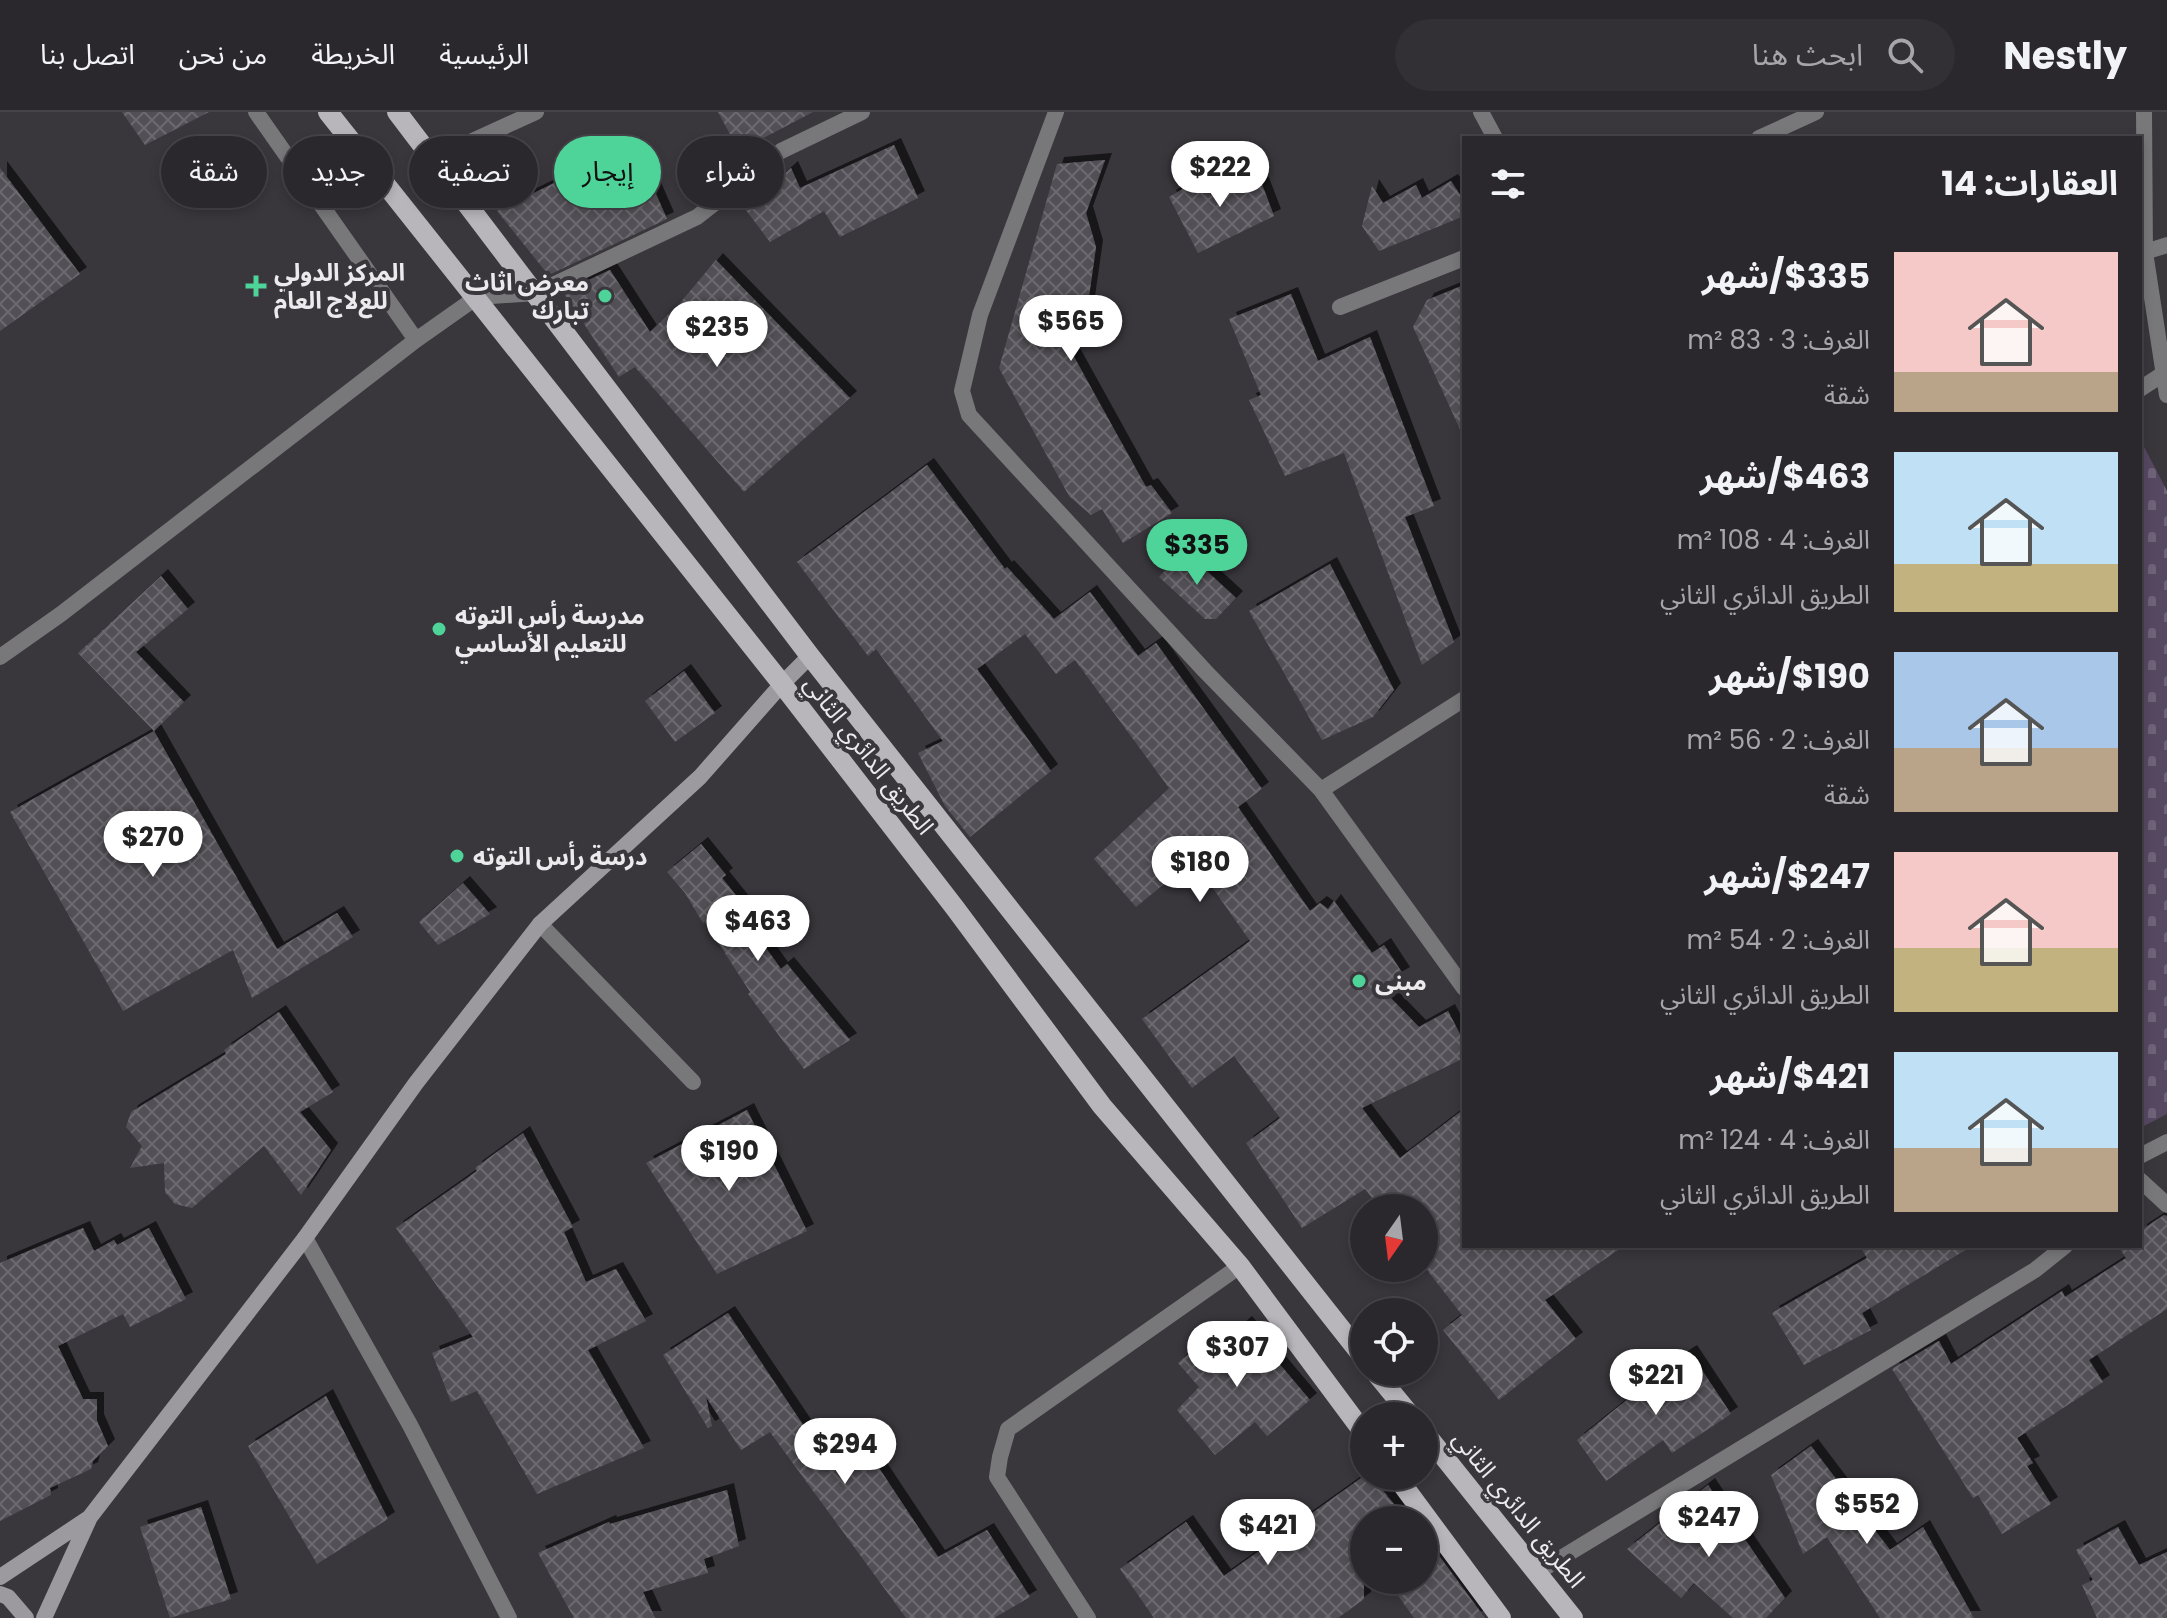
<!DOCTYPE html>
<html lang="ar">
<meta charset="utf-8">
<style>
:root{--surface:#2b282d;--page:#333035;--text:#f1f3f6;--muted:#a6a6aa;--line:#474449;--accent:#4ed399}
body{margin:0;font-family:Poppins,"Noto Sans Arabic",sans-serif;background:var(--page);color:var(--text);direction:rtl;height:100vh;display:flex;flex-direction:column;font-size:30px;white-space:nowrap}
*{box-sizing:border-box;margin:0}
p{font-size:26px;color:var(--muted)}
.icon{flex:none;width:44px;height:44px;fill:none;stroke:currentColor;stroke-width:2;stroke-linecap:round;stroke-linejoin:round}
.map{position:relative;flex:1;overflow:hidden;direction:ltr}
.drawer{position:absolute;left:1462px;top:24px;width:680px;height:1112px;display:flex;flex-direction:column;background:var(--surface);border-radius:0px;box-shadow:0 4px 12px #0003,0 0 0 2px var(--line);direction:rtl}
.drawer>*{flex:none}
.hud{position:absolute;left:24px;top:24px;width:760px;height:72px;direction:rtl;display:flex;gap:16px}
.needle{width:52px;rotate:194deg}
.controls{position:absolute;left:1350px;top:1082px;display:grid;gap:16px}
.controls a{display:grid;place-items:center;width:88px;height:88px;border-radius:50%;background:var(--surface);box-shadow:0 4px 12px #0003,0 0 0 2px var(--line);font-size:40px}
.price{position:absolute;translate:-50% -68px;padding:0 18px;border-radius:28px;background:#fff;color:#222;font-size:26px;line-height:52px;filter:drop-shadow(0 2px 4px #0008)}
.price::after{content:'';position:absolute;left:50%;top:48px;width:24px;height:18px;margin-left:-12px;background:inherit;clip-path:polygon(0 0,100% 0,50% 100%)}
.price.active{background:var(--accent);color:#111}
ul{padding:0;list-style:none}
li{display:flex;align-items:center;gap:24px;height:200px;padding:0 24px}
li span{display:grid;place-items:center;flex:none;width:224px;height:160px;border-radius:0px;color:#555}
li>.icon{margin-inline-start:auto}
span .icon{width:96px;height:96px;fill:#fffc;stroke-width:1}
li b{font-size:34px}
h2{display:flex;justify-content:space-between;align-items:center;height:96px;padding:0 24px;font-size:34px}
.chip{padding:0 28px;border-radius:36px;background:var(--surface);box-shadow:0 4px 12px #0003,0 0 0 2px var(--line);font-size:28px;line-height:72px}
.chip.active{background:var(--accent);color:#111}
header{display:flex;align-items:center;gap:48px;box-sizing:border-box;height:112px;padding:0 40px;background:var(--surface);border-bottom:2px solid var(--line)}
header strong{font-size:38px}
nav{display:flex;gap:44px;margin-inline-start:auto;font-size:28px}
.search{width:560px;height:72px;background:var(--page);display:flex;align-items:center;gap:20px;box-sizing:border-box;padding:0 28px;border-radius:44px;color:var(--muted);font-size:30px}
.map>svg:first-child{display:block}
.cemetery{fill:url(#cemetery-stones)}
.building{fill:url(#building-cross-hatch);filter:url(#shadow)}
.lines{fill:none;stroke-linecap:round;stroke-linejoin:round}
.lane{stroke:#78777a;stroke-width:16}
.street{stroke:#78777a;stroke-width:16}
.secondary{stroke:#9c9a9e;stroke-width:16}
.primary{stroke:#b8b5bb;stroke-width:20}
.poi-dot{fill:#4ed399;stroke:#39363c;stroke-width:3}
.labels{text-anchor:middle;dominant-baseline:central;stroke-width:8;stroke-linejoin:round;paint-order:stroke}
.poi-label{font-size:24px;font-weight:bold;fill:#eceaed;stroke:#39363c;text-anchor:start}
.street-label{font-size:24px;fill:#eceaed;stroke:#39363c}
</style>
<header>
<strong>Nestly</strong>
<div class="search"><svg class="icon" aria-label="search" viewBox="0 0 24 24"><circle cx="10" cy="10" r="6"/><path d="M15 15l6 6"/></svg>ابحث هنا</div>
<nav><a>الرئيسية</a><a>الخريطة</a><a>من نحن</a><a>اتصل بنا</a></nav>
</header>
<div class="map">
<svg width="2167" height="1506" viewBox="0 0 2167 1506">
<defs>
<pattern id="cemetery-stones" width="16" height="16" patternUnits="userSpaceOnUse" patternTransform="scale(2)"><rect width="16" height="16" fill="#574862"/><path d="M2 7V4a2 2 0 0 1 4 0v3zM10 15v-3a2 2 0 0 1 4 0v3z" fill="#6f6379"/></pattern>
<pattern id="building-cross-hatch" width="8" height="8" patternUnits="userSpaceOnUse" patternTransform="scale(2)"><rect width="8" height="8" fill="#535056"/><path d="M0 0l8 8M0 8l8-8" fill="none" stroke="#6c696f"/></pattern>
<filter id="shadow"><feDropShadow dx="7" dy="-7" stdDeviation="0" flood-color="#0009"/></filter>
</defs>
<rect width="100%" height="100%" fill="#39363c"/>
<!-- cemetery -->
<path class="cemetery" d="M2140 327 2167 379V1002L2140 1016Z"/>
<!-- building -->
<path class="building" d="M122 0H209L145 33Z
M718 0H813L739 39Z
M634 32 667 107 551 162 549 159 546 160 497 99Z
M894 33 918 86 840 125 824 99 770 130 745 97 791 56 800 76Z
M1105 48 1086 101 1096 135 1083 226 1068 234 1146 375 1151 373 1172 401 1123 431 1102 397 1091 403 1069 384 999 256 1057 52Z
M0 56 80 162 0 219Z
M1218 56 1233 78 1258 62 1274 104 1198 141 1169 85Z
M1451 69 1464 89V104L1379 139 1362 114 1372 74 1383 91 1416 73 1422 86Z
M716 148 850 286 744 380 635 255 619 265 563 180 610 158 650 220 680 191Z
M1464 173V326L1413 215 1427 188Z
M1291 182 1318 249 1370 225 1434 394 1405 405 1454 530 1422 553 1344 341 1285 364 1249 288 1261 283 1229 207Z
M927 353 1005 457 1007 455 1054 507 1090 480 1138 544 1156 531 1262 677 1238 695 1310 799 1320 791 1328 797 1334 789 1372 841 1384 833 1403 862 1380 875 1419 915 1448 899 1464 930V946L1362 996 1400 1046 1464 997V1134H1624L1545 1188 1576 1227 1499 1288 1443 1218 1462 1203 1424 1154V1096H1380L1365 1077 1302 1116 1246 1031 1280 1006 1234 944 1192 976 1142 907 1250 829 1193 748 1136 795 1094 747 1169 676 1075 548 1056 562 1025 522 977 557 1051 659 970 725 945 694 918 641 943 629 876 537 868 544 797 450Z
M1184 438 1236 486 1216 507H1205L1159 465Z
M1330 452 1394 578 1373 605 1322 628 1249 499Z
M161 464 188 497 136 540 184 590 154 619 78 541Z
M684 559 715 601 675 630 645 589Z
M154 619 277 837 337 801 353 825 252 886 233 838 123 899 10 700Z
M701 732 726 763 722 766 747 797 741 801 781 857 787 852 850 928 804 957 748 882 750 880 705 810 703 811 685 781 667 760Z
M463 771 490 802 438 833 419 810Z
M279 900 333 980 300 1000 331 1038 301 1083 264 1034 192 1096 175 1092 165 1080 164 1051 130 1056 142 1034 126 1015 131 1000 226 942 224 938Z
M747 998 807 1119 717 1162 646 1051Z
M523 1021 573 1115 564 1120 586 1170 616 1157 646 1209 588 1238 644 1336 537 1382 477 1279 451 1290 432 1241 473 1225 396 1116 477 1059 475 1056Z
M2164 1103 2167 1104V1197L2089 1248 2103 1270 2017 1326 2033 1351 2027 1354 2051 1392 2002 1422 1978 1383 1973 1386 1892 1257 1939 1229 1951 1252 2062 1179 2065 1185 2126 1146 2118 1134H2140V1119Z
M83 1116 94 1139 114 1128 117 1133 149 1116 186 1187 130 1215 123 1202 58 1234 83 1287H97V1309L108 1334 93 1349 91 1357 50 1376 51 1383 0 1409V1151Z
M1860 1134H1972L1862 1201 1871 1218 1804 1253 1772 1201 1867 1146Z
M728 1201 822 1341 855 1320 938 1445 987 1418 1030 1485 994 1506H906L770 1320 741 1338 706 1285 712 1314 708 1316 663 1243Z
M1245 1211 1310 1288 1267 1324 1255 1310 1215 1343 1177 1298 1199 1275 1178 1251 1210 1224 1218 1234Z
M1690 1240 1731 1302 1672 1341 1663 1328 1606 1369 1577 1328 1633 1283 1630 1279Z
M326 1284 388 1407 317 1452 248 1334Z
M1811 1334 1890 1438 1923 1415 1974 1506H1880L1827 1425 1803 1442 1771 1363Z
M1364 1364H1371L1407 1408H1364V1487L1338 1506H1154L1120 1457 1186 1410 1224 1464Z
M1708 1373 1785 1486 1766 1506H1733L1694 1471 1681 1486 1627 1437Z
M727 1378 739 1434 704 1447 708 1461 643 1480 655 1506H574L538 1441 609 1410 610 1412Z
M201 1395 231 1487 170 1506 140 1415Z
M2118 1415 2139 1453 2167 1440V1506H2097L2082 1473 2093 1468 2076 1438Z
M1437 1441 1485 1506H1414L1387 1468H1424V1450Z"/>
<g class="lines">
<!-- lane -->
<path class="lane" d="M540 812 693 970"/>
<!-- street -->
<path class="street" d="M256 0 416 228
M1056 0 980 203 962 279 969 303 1205 559 1321 678 1464 876
M1481 0 1495 26
M2144 0 2145 140 2167 283
M1759 26 1816 0
M433 47 536 0
M2145 140 2167 133
M1340 195 1464 146
M2140 277 2163 262
M0 545 61 502 416 228 477 185 536 181 697 105 781 39 862 0
M1321 678 1464 587
M2140 1044 2167 1030
M2140 1068 2167 1093
M305 1126 410 1313 509 1506
M1538 1460 2035 1158 2065 1134
M1088 1506 997 1365 1000 1345 1008 1317 1240 1154"/>
<!-- secondary -->
<path class="secondary" d="M0 1465 89 1406
M0 1482 8 1485 26 1506
M44 1506 90 1405 305 1126 416 971 540 812 700 665 782 572 810 544"/>
<!-- primary -->
<path class="primary" d="M328 0 782 572 955 796 1102 994 1240 1154 1364 1321
M397 0 810 544 1364 1246
M1375 1260 1411 1304
M1424 1320 1573 1506
M1396 1364 1501 1506"/>
</g>
<!-- markers -->
<g class="poi-dot">
<path d="M252 162h8v8h8v8h-8v8h-8v-8h-8v-8h8z"/>
<circle cx="605" cy="184" r="8"/>
<circle cx="439" cy="517" r="8"/>
<circle cx="457" cy="744" r="8"/>
<circle cx="1359" cy="869" r="8"/>
</g>
<g class="labels">
<!-- poi labels -->
<g class="poi-label">
<text x="274" y="160">المركز الدولي<tspan x="274" dy="28">للعﻻج العام</tspan></text>
<text x="589" y="170" text-anchor="end">معرض اثاث<tspan x="589" dy="28">تبارك</tspan></text>
<text x="455" y="503">مدرسة رأس التوته<tspan x="455" dy="28">للتعليم الأساسي</tspan></text>
<text x="473" y="744">درسة رأس التوته</text>
<text x="1375" y="869">مبنى</text>
</g>
<!-- street labels -->
<g class="street-label">
<text transform="translate(869 643) rotate(52)">الطريق الدائري الثاني</text>
<text transform="translate(1519 1397) rotate(51)">الطريق الدائري الثاني</text>
</g>
</g>
</svg>
<div class="controls">
<a><svg class="needle" viewBox="-14 -14 28 28"><path d="M0-13l5 13h-10z" fill="#e53935"/><path d="M0 13l5-13h-10z" fill="#a6a6aa"/></svg></a>
<a><svg class="icon" aria-label="locate" viewBox="0 0 24 24"><circle cx="12" cy="12" r="6"/><path d="M12 2v4M12 18v4M2 12h4M18 12h4"/></svg></a>
<a>+</a>
<a>−</a>
</div>
<b class="price" style="left:1220px;top:97px">$222</b>
<b class="price" style="left:1071px;top:251px">$565</b>
<b class="price" style="left:717px;top:257px">$235</b>
<b class="price active" style="left:1197px;top:475px">$335</b>
<b class="price" style="left:153px;top:767px">$270</b>
<b class="price" style="left:1200px;top:792px">$180</b>
<b class="price" style="left:758px;top:851px">$463</b>
<b class="price" style="left:729px;top:1081px">$190</b>
<b class="price" style="left:1237px;top:1277px">$307</b>
<b class="price" style="left:1656px;top:1305px">$221</b>
<b class="price" style="left:845px;top:1374px">$294</b>
<b class="price" style="left:1867px;top:1434px">$552</b>
<b class="price" style="left:1709px;top:1447px">$247</b>
<b class="price" style="left:1268px;top:1455px">$421</b>
<div class="hud">
<a class="chip">شراء</a>
<a class="chip active">إيجار</a>
<a class="chip">تصفية</a>
<a class="chip">جديد</a>
<a class="chip">شقة</a>
</div>
<section class="drawer">
<h2>العقارات: 14<svg class="icon" aria-label="filters" viewBox="0 0 24 24"><path d="M4 7h16M4 17h16"/><circle cx="9" cy="7" r="2"/><circle cx="15" cy="17" r="2"/></svg></h2>
<ul>
<li><span style="background:linear-gradient(#f6c9c9 75%,#b9a48a 0)"><svg class="icon" aria-label="home" viewBox="0 0 24 24"><path d="M3 11l9-7 9 7M6 9v11h12V9"/></svg></span><div><b>$335/شهر</b><p>الغرف: 3 · 83 m²</p><p>شقة</p></div></li>
<li><span style="background:linear-gradient(#bfe0f5 70%,#c2b280 0)"><svg class="icon" aria-label="home" viewBox="0 0 24 24"><path d="M3 11l9-7 9 7M6 9v11h12V9"/></svg></span><div><b>$463/شهر</b><p>الغرف: 4 · 108 m²</p><p>الطريق الدائري الثاني</p></div></li>
<li><span style="background:linear-gradient(#a9c7e8 60%,#b9a48a 0)"><svg class="icon" aria-label="home" viewBox="0 0 24 24"><path d="M3 11l9-7 9 7M6 9v11h12V9"/></svg></span><div><b>$190/شهر</b><p>الغرف: 2 · 56 m²</p><p>شقة</p></div></li>
<li><span style="background:linear-gradient(#f6c9c9 60%,#c2b280 0)"><svg class="icon" aria-label="home" viewBox="0 0 24 24"><path d="M3 11l9-7 9 7M6 9v11h12V9"/></svg></span><div><b>$247/شهر</b><p>الغرف: 2 · 54 m²</p><p>الطريق الدائري الثاني</p></div></li>
<li><span style="background:linear-gradient(#bfe0f5 60%,#b9a48a 0)"><svg class="icon" aria-label="home" viewBox="0 0 24 24"><path d="M3 11l9-7 9 7M6 9v11h12V9"/></svg></span><div><b>$421/شهر</b><p>الغرف: 4 · 124 m²</p><p>الطريق الدائري الثاني</p></div></li>
</ul>
</section>
</div>
